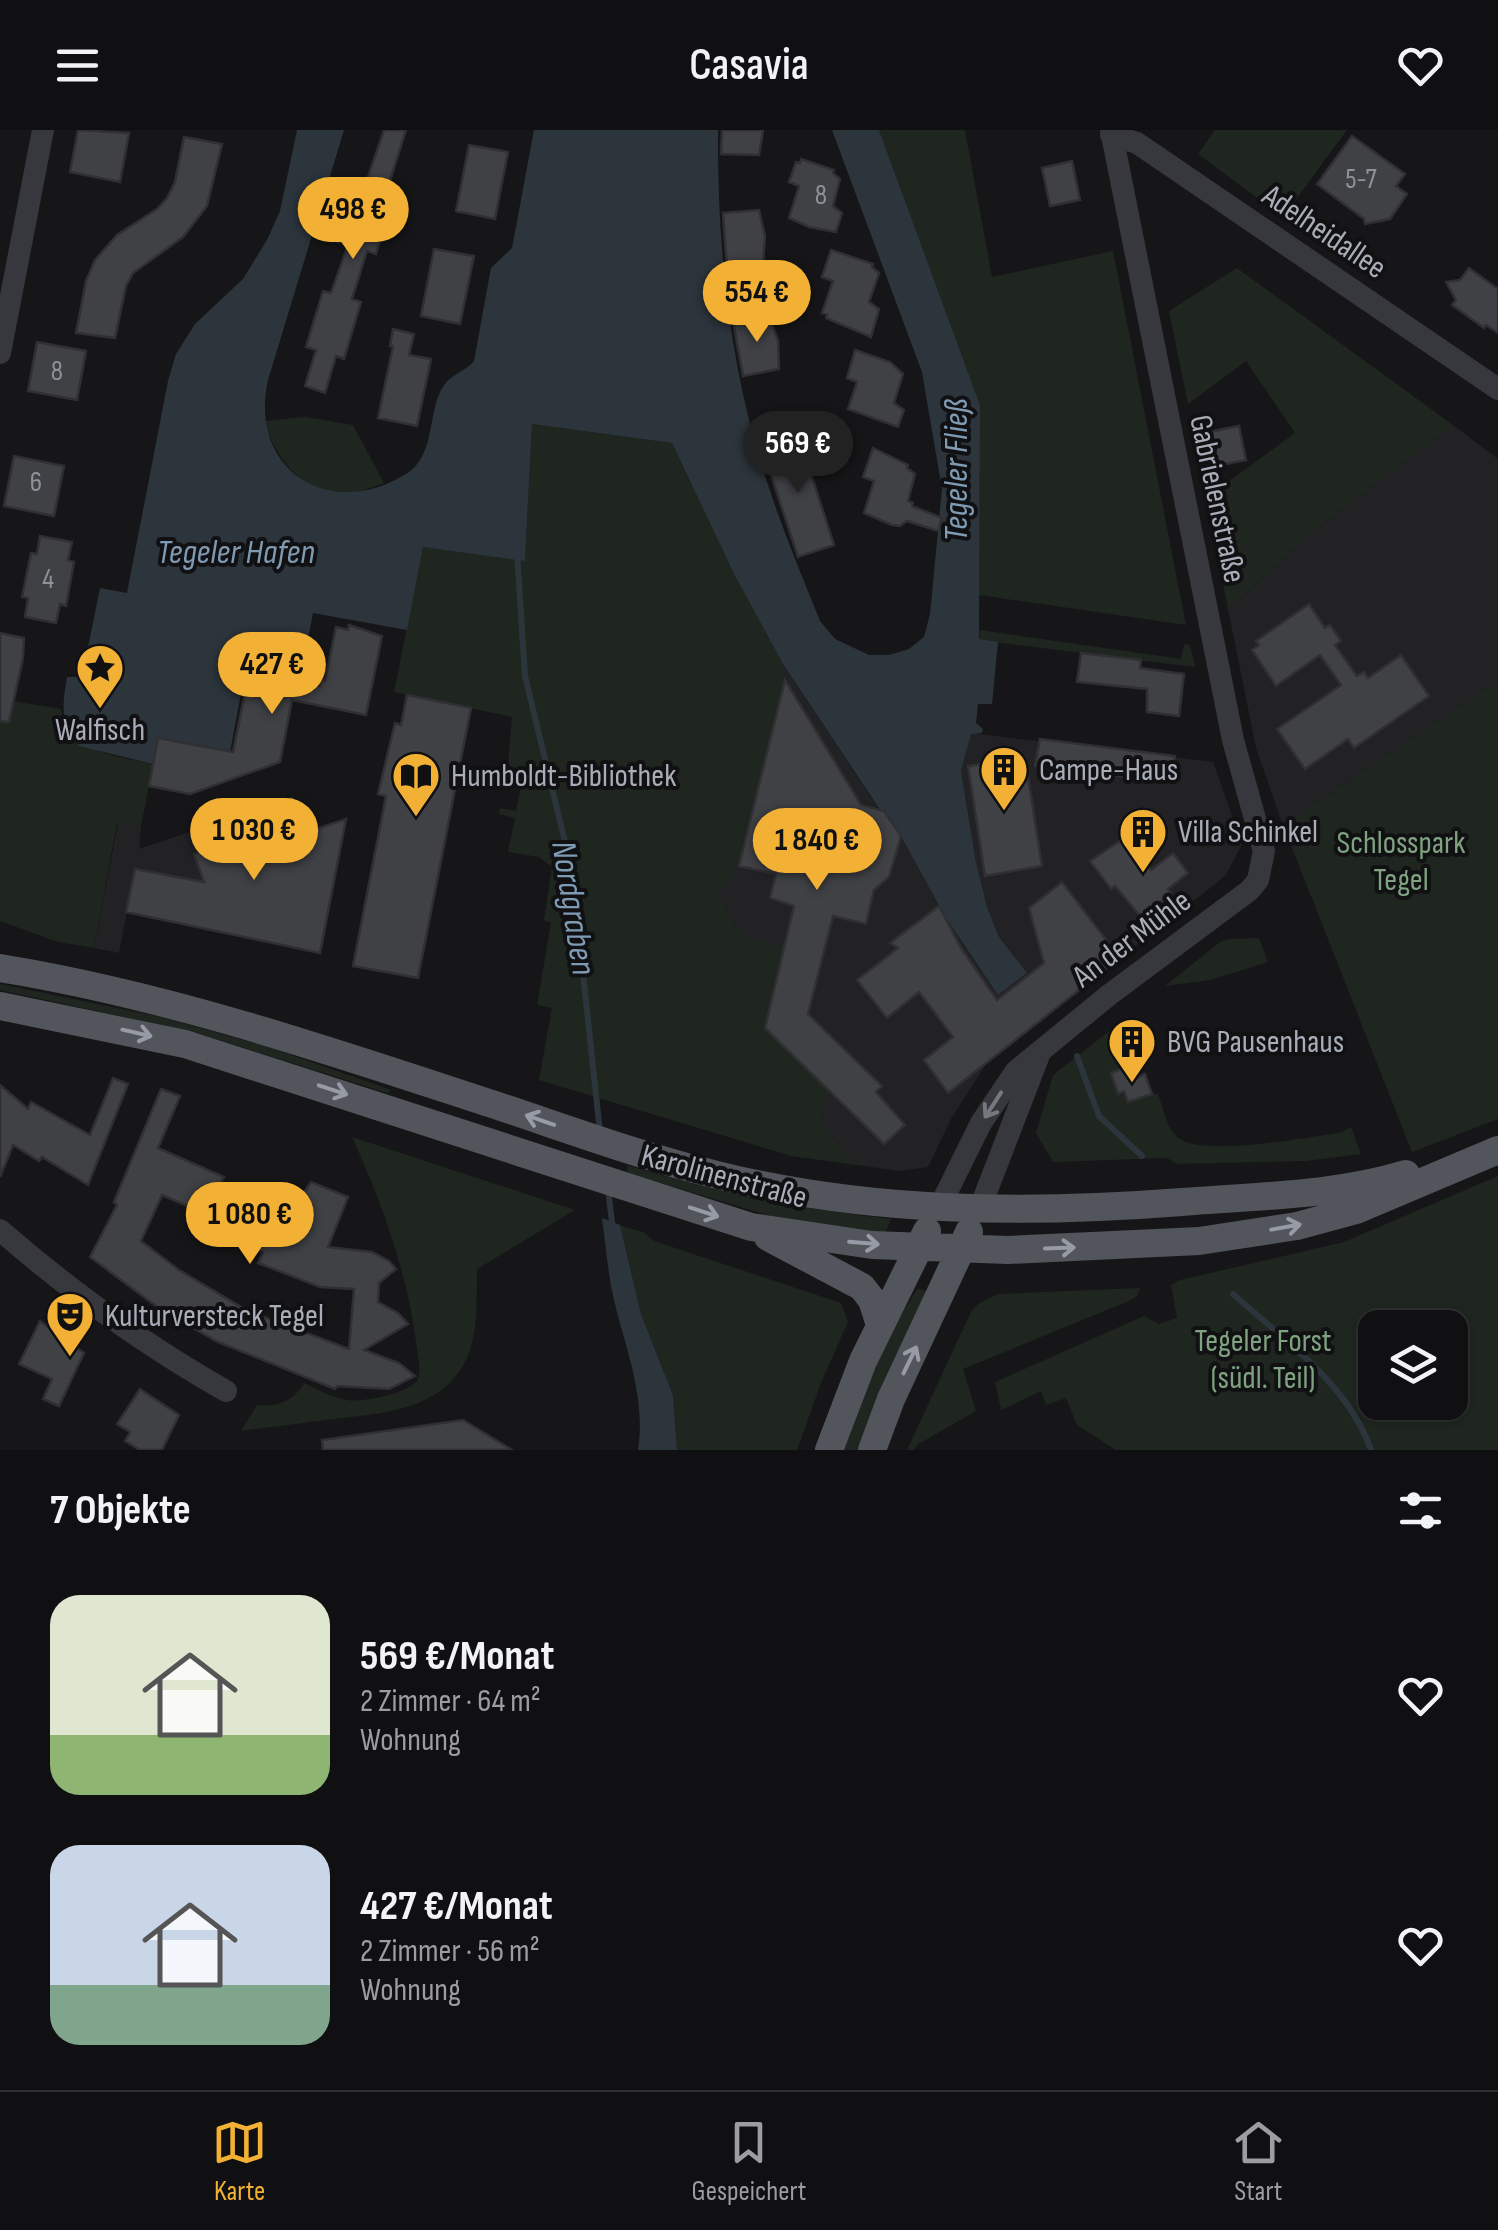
<!DOCTYPE html>
<html lang="de">
<meta charset="utf-8">
<style>
:root{--surface:#101012;--page:#19191b;--text:#f1f3f6;--muted:#9c9d9f;--line:#303032;--accent:#f2b134}
body{margin:0;font-family:"Sofia Sans Condensed",sans-serif;background:var(--page);color:var(--text);height:100vh;display:flex;flex-direction:column;font-size:38px;white-space:nowrap}
*{box-sizing:border-box;margin:0}
p{font-size:32px;color:var(--muted)}
.icon{flex:none;width:55px;height:55px;fill:none;stroke:currentColor;stroke-width:2;stroke-linecap:round;stroke-linejoin:round}
.map{position:relative;height:1320px;overflow:hidden}
.sheet{display:flex;flex-direction:column;background:var(--surface);flex:1}
.sheet>*{flex:none}
.buttons{position:absolute;left:1358px;top:1180px;display:grid;gap:20px}
.buttons a{display:grid;place-items:center;width:110px;height:110px;border-radius:20px;background:var(--surface);box-shadow:0 2px 8px #0004,0 0 0 2px var(--line);font-size:50px}
.price{position:absolute;translate:-50% -85px;padding:0 22px;border-radius:35px;background:var(--accent);color:#111;font-size:32px;line-height:65px;filter:drop-shadow(0 2px 5px #0008)}
.price::after{content:'';position:absolute;left:50%;top:60px;width:30px;height:22px;margin-left:-15px;background:inherit;clip-path:polygon(0 0,100% 0,50% 100%)}
.price.active{background:#222;color:#fff}
ul{padding:0;list-style:none}
li{display:flex;align-items:center;gap:30px;height:250px;padding:0 50px}
li span{display:grid;place-items:center;flex:none;width:280px;height:200px;border-radius:30px;color:#555}
li>.icon{margin-inline-start:auto}
span .icon{width:120px;height:120px;fill:#fffc;stroke-width:1}
li b{font-size:42px}
h2{display:flex;justify-content:space-between;align-items:center;height:120px;padding:0 50px;font-size:42px}
header{display:flex;justify-content:space-between;align-items:center;height:130px;padding:0 50px;background:var(--surface);font-size:45px;font-weight:600}
.tabs{display:flex;justify-content:space-around;align-items:center;height:140px;border-top:2px solid var(--line);background:var(--surface);font-size:28px;color:var(--muted)}
.tabs a{display:grid;justify-items:center;gap:5px}
.tabs .active{color:var(--accent)}
.map>svg:first-child{display:block}
.built{fill:#222225}
.green{fill:#1e261f;fill-rule:evenodd}
.water{fill:#2c353c}
.lines{fill:none;stroke-linecap:round;stroke-linejoin:round}
.stream{stroke:#2c353c;stroke-width:6}
.building{fill:#404145;stroke:#303034;stroke-width:2.5;fill-rule:evenodd}
.minor{stroke:#37383d;stroke-width:22}
.major{stroke:#53555c;stroke-width:28}
.oneway{stroke:#979ba6}
.oneway2{stroke:#757881}
.labels{text-anchor:middle;dominant-baseline:central;stroke-width:8;stroke-linejoin:round;paint-order:stroke}
.number-label{font-size:28px;fill:#8e929b}
.street-label{font-size:32px;fill:#a8adb8;stroke:#111113}
.poi-label{font-size:32px;fill:#a8adb8;stroke:#111113;text-anchor:start}
.park-label{font-size:32px;fill:#7fa381;stroke:#111113}
.water-label{font-size:35px;font-style:italic;fill:#7f9bb3;stroke:#111113}
</style>
<header><svg class="icon" aria-label="menu" viewBox="0 0 24 24"><path d="M4 6h16M4 12h16M4 18h16"/></svg>Casavia<svg class="icon" aria-label="heart" viewBox="0 0 24 24"><path d="M12 20l-8-8c-3-5 5-10 8-4 3-6 11-1 8 4z"/></svg></header>
<div class="map">
<svg width="1498" height="1320" viewBox="0 0 1498 1320">
<rect width="100%" height="100%" fill="#161618"/>
<!-- built -->
<path class="built" d="M1453 295 1498 329V552L1283 695 1256 618 1228 479 1319 397Z
M783 534 877 677 901 706 943 783 1026 843 999 807 987 777 976 732 961 641 971 603 1213 632 1242 714 1226 745 1214 755 988 931 951 989 928 1037 899 1041 857 1035 827 1001 821 986 823 970 765 898 742 807 719 764 739 735 785 550Z
M249 682 272 750 250 761 135 739 119 823 94 818 118 693 141 697 139 719Z"/>
<!-- green -->
<path class="green" d="M879 0H965L992 147 1113 121 1186 495 979 465 980 275Z
M1215 0H1347L1283 87 1198 24Z
M1237 138 1453 295 1319 397 1228 479 1206 368 1295 303 1246 231 1188 274 1169 181Z
M305 287 353 295 384 353C368 359 353 365 336 364 300 360 273 324 265 291Z
M532 294 672 313 734 444 783 534 785 550 739 736 719 764 742 807 784 817 765 898 829 961 821 986 827 1001 857 1035 791 1026 539 950 552 878 537 875 551 793 544 790 552 737 539 727 508 722 515 688 499 684 500 678 516 681 522 651 507 647 512 587 394 562 423 417 525 430Z
M980 500 1181 529 1184 514 1190 515 1195 537 979 510Z
M1498 552V989L1412 1022 1283 695Z
M0 569 61 579C69 623 117 626 153 634L141 697 117 693 94 818 58 812 0 791Z
M1259 808 1268 832 1210 850 1165 856 1220 812 1229 809Z
M0 854 161 887 269 917 391 960 387 963 197 903 0 860Z
M1112 899 1125 903 1134 934 1111 943 1118 963 1158 964C1163 977 1166 997 1177 1007 1199 1028 1307 1007 1340 1003L1351 997 1361 1024 1306 1031 1177 1034 1167 1028 1053 1032 1036 1003 1053 945Z
M352 1007 575 1080 477 1139C476 1167 479 1196 469 1223 447 1280 385 1283 333 1289 303 1293 272 1297 241 1301L257 1275C277 1277 293 1272 304 1253 317 1259 333 1268 347 1270 361 1273 412 1263 418 1249 422 1238 417 1223 416 1211 406 1139 382 1073 352 1007Z
M627 1035C714 1062 801 1079 891 1089L885 1104 791 1092 628 1043Z
M1498 1046V1320H1116L1077 1295 1066 1268 1046 1275 1041 1261 1001 1280 995 1252 1144 1186 1159 1194 1177 1188 1171 1155 1180 1150 1344 1112ZM1375 1198H1450V1272H1375Z
M620 1095 645 1103 654 1111 841 1173 848 1192 821 1253 797 1320H677L673 1265 641 1184Z
M1140 1158 1137 1166 1129 1171 963 1239 976 1281 917 1315 914 1320H907L971 1182 978 1174 998 1164Z
M917 1159 929 1161 892 1234 857 1320H840C861 1264 885 1209 917 1159Z"/>
<!-- water -->
<path class="water" d="M297 0H344L268 250C248 339 329 392 406 344 438 324 426 278 445 254 452 244 466 241 474 231L491 138 512 118 534 0H718C717 119 730 242 768 355 783 401 802 446 820 491L835 509 869 525H889L909 519 924 507 930 484 942 359 922 242 832 0H879L980 275 979 509 998 512 992 574H978L976 593 983 599 982 603 971 604 961 641 976 732 987 777 999 807 1027 843 998 865 943 783 901 706 878 677 783 534 734 444 672 313 532 294 525 431 423 417 407 500 313 483 302 540 247 532 230 622 159 608 153 634 79 616C60 592 62 576 67 547H82L100 458 127 463 168 251 176 224 195 194 243 149 267 110 280 81Z
M602 1088 620 1095 641 1184 673 1265 677 1320H638C646 1269 627 1223 615 1174 608 1146 606 1117 602 1088Z"/>
<g class="lines">
<!-- stream -->
<path class="stream" d="M517 422 525 546 572 741 600 1002
M1077 926 1099 986 1142 1026
M608 1059 612 1092
M1233 1164C1283 1209 1349 1255 1371 1320"/>
</g>
<!-- building -->
<path class="building" d="M78 0 129 3 120 52 70 42Z
M384 0H406L386 63 393 65 376 124 367 121 352 169 361 172 344 229 336 226 325 263 305 256 316 220 306 217 323 161 331 163 348 115 337 112 355 53 365 56Z
M722 0H763L759 25 721 24Z
M1352 6 1405 44 1396 56 1407 64 1390 89 1365 94 1364 89 1317 54Z
M184 7 222 14 207 76 183 107 133 143 126 156 115 208 76 203 86 151 95 130 117 105 157 79 167 68 175 52Z
M469 15 508 22 495 89 456 81Z
M801 29 834 40 833 43 840 49 833 76 842 83 836 102 809 97 789 88 799 56 789 52 796 32 800 33Z
M1072 31 1080 70 1050 76 1042 38Z
M759 80 765 106 763 135 727 138 723 83Z
M434 119 474 126 460 194 421 186Z
M831 120 873 134 872 137 879 143 869 172 879 179 871 207 826 188 827 184 822 183 833 151 822 147Z
M1469 138 1498 159V203L1486 195 1484 198 1452 175 1456 170 1446 152 1460 150Z
M769 185 778 211 779 239 743 246 733 191Z
M393 199 414 204 409 225 431 229 417 296 378 288 393 216H390Z
M37 212 86 221 77 270 28 261Z
M855 220 890 232 903 244 894 273 904 280 898 297 848 279 857 252 847 248Z
M1239 296 1246 330 1216 336 1209 302Z
M798 304 834 415 798 427 762 317Z
M873 318 908 335 907 338 915 344 908 371 913 373 912 376 942 388 938 401 907 391 900 396 892 395 864 383 874 351 863 347Z
M14 326 64 336 54 386 4 376Z
M40 406 72 412 68 430 74 432 66 476 60 474 56 493 25 487 28 468 22 467 31 423 37 424Z
M1309 474 1325 498 1330 495 1341 511 1335 515 1357 546 1364 542 1368 548 1401 525 1429 566 1354 618 1348 609 1305 639 1277 599 1341 555 1320 525 1276 556 1252 520 1259 515 1256 511Z
M349 495 382 506 366 585 292 570 280 632 190 664 149 656 158 608 233 622 249 543 262 545 263 541 284 545 283 549 320 556 321 550 325 551 336 497 348 500Z
M0 503 24 508 23 528 9 592 0 591Z
M1081 523 1141 530 1140 538 1184 544 1179 586 1147 582V559L1077 552Z
M785 550 861 675 884 681 901 706 889 747 874 760 866 794 833 786 808 884 882 956 876 962 905 995 884 1014 765 898 794 776 770 768 776 744 739 736Z
M407 565 471 578 418 848 353 836 386 666 378 664 395 593 401 595Z
M1040 609 1175 626 1172 652 1035 636Z
M1025 627 1042 736 985 746 968 636Z
M292 668 304 703 346 689 320 823 126 782 135 739 204 752 194 724 246 706 239 686Z
M1126 707 1151 740 1173 723 1188 743 1168 759 1171 764 1141 787 1115 756 1111 759 1090 731Z
M1062 752 1120 828 948 963 924 930 953 907 919 862 887 888 857 850 898 818 890 813 939 776 961 818 997 870 1044 833 1029 778Z
M1134 934 1138 947 1145 944 1152 964 1128 972 1124 961 1118 964 1111 943Z
M113 948 128 954 88 1055 42 1027 39 1031 13 1015 0 1047V955L28 979 31 972 90 1005Z
M161 959 180 966 158 1018 224 1047 220 1054 282 1086 291 1066 299 1070 311 1052 348 1067 328 1117 372 1122 389 1131 396 1139 379 1153 378 1172 398 1183 408 1194 364 1220 399 1233 415 1246 389 1259 337 1256 335 1259 218 1212 160 1179 90 1127 117 1075 114 1072ZM162 1065 206 1084 202 1092 263 1122 258 1133 320 1157 354 1159 349 1219 248 1181 179 1140 141 1111Z
M40 1191 84 1223 59 1276 43 1269 52 1249 19 1234Z
M140 1259 179 1285 162 1320H140L125 1311 130 1302 117 1294Z
M463 1290 512 1320H323L322 1310Z"/>
<g class="lines">
<!-- minor -->
<path class="minor" d="M1111 5 1137 13 1498 259
M0 223 43 0
M939 1078 981 993 1016 941 1109 865 1250 760 1258 750 1264 721 1233 610 1111 0
M980 1078 1039 925
M0 1100C70 1161 145 1215 226 1261"/>
<!-- major -->
<path class="major" d="M0 838C172 866 336 923 501 977 573 1001 644 1027 717 1045 869 1083 1026 1084 1182 1072 1256 1066 1334 1066 1406 1044
M0 876 185 914 751 1097 872 1115 1008 1120 1199 1111 1297 1096 1356 1080 1498 1020
M768 1107 862 1157 872 1170 880 1195
M829 1320 863 1231 927 1101
M872 1320 891 1269 969 1102"/>
</g>
<!-- one-way arrows -->
<defs><path id="oneway-shaft" d="M-6 0H5M1.5-3L5.5 0L1.5 3" fill="none" stroke-width="1.6" stroke-linecap="round" stroke-linejoin="round" transform="scale(2.5)"/></defs>
<g class="oneway">
<use href="#oneway-shaft" transform="translate(137 903) rotate(13)"/>
<use href="#oneway-shaft" transform="translate(333 960) rotate(18)"/>
<use href="#oneway-shaft" transform="translate(540 990) rotate(-161)"/>
<use href="#oneway-shaft" transform="translate(704 1082) rotate(18)"/>
<use href="#oneway-shaft" transform="translate(1286 1097) rotate(-10)"/>
<use href="#oneway-shaft" transform="translate(864 1113) rotate(5)"/>
<use href="#oneway-shaft" transform="translate(1060 1118) rotate(-2)"/>
<use href="#oneway-shaft" transform="translate(910 1230) rotate(-64)"/>
</g>
<use class="oneway2" href="#oneway-shaft" transform="translate(993 975) rotate(123)"/>
<!-- icons -->
<defs>
<g id="sight-pin" transform="scale(2.5)"><path d="M0 17L-7.5 6A9.5 9.5 0 1 1 7.5 6Z" fill="#f2b134" stroke="#111113"/><path d="M0-6L1.8-2.2L6-1.7L2.9 1.2L3.7 5.4L0 3.3L-3.7 5.4L-2.9 1.2L-6-1.7L-1.8-2.2Z" fill="#111"/></g>
<g id="building-pin" transform="scale(2.5)"><path d="M0 17L-7.5 6A9.5 9.5 0 1 1 7.5 6Z" fill="#f2b134" stroke="#111113"/><path d="M-4-6H4V6H1V3H-1V6H-4ZM-2.5-4.3h1.7v1.8h-1.7ZM.8-4.3h1.7v1.8H.8ZM-2.5-1h1.7V.8h-1.7ZM.8-1h1.7V.8H.8Z" fill="#111"/></g>
<g id="library-pin" transform="scale(2.5)"><path d="M0 17L-7.5 6A9.5 9.5 0 1 1 7.5 6Z" fill="#f2b134" stroke="#111113"/><path d="M-6-4Q-3-5.5-.7-3.5V5Q-3 3-6 4ZM6-4Q3-5.5 .7-3.5V5Q3 3 6 4Z" fill="#111"/></g>
<g id="theatre-pin" transform="scale(2.5)"><path d="M0 17L-7.5 6A9.5 9.5 0 1 1 7.5 6Z" fill="#f2b134" stroke="#111113"/><path d="M-5-5.5Q0-4 5-5.5V0Q5 5 0 6Q-5 5-5 0ZM-3.3-2.5H-1v1.5H-3.3ZM1-2.5H3.3v1.5H1ZM-2.8 1Q0 5.5 2.8 1Z" fill="#111"/></g>
</defs>
<g fill-rule="evenodd">
<use href="#sight-pin" x="100" y="538"/>
<use href="#building-pin" x="1004" y="640"/>
<use href="#library-pin" x="416" y="646"/>
<use href="#building-pin" x="1143" y="702"/>
<use href="#building-pin" x="1132" y="912"/>
<use href="#theatre-pin" x="70" y="1186"/>
</g>
<g class="labels">
<!-- number labels -->
<g class="number-label">
<text x="1361" y="49">5-7</text>
<text x="821" y="65">8</text>
<text x="57" y="241">8</text>
<text x="36" y="352">6</text>
<text x="48" y="449">4</text>
</g>
<!-- street labels -->
<g class="street-label">
<text transform="translate(1324 102) rotate(34)">Adelheidallee</text>
<text transform="translate(1217 369) rotate(78)">Gabrielenstraße</text>
<text transform="translate(1132 809) rotate(-37)">An der Mühle</text>
<text transform="translate(724 1047) rotate(15)">Karolinenstraße</text>
</g>
<!-- poi labels -->
<g class="poi-label">
<text x="100" y="600" text-anchor="middle">Walfisch</text>
<text x="1039" y="640">Campe-Haus</text>
<text x="451" y="646">Humboldt-Bibliothek</text>
<text x="1178" y="702">Villa Schinkel</text>
<text x="1167" y="912">BVG Pausenhaus</text>
<text x="105" y="1186">Kulturversteck Tegel</text>
</g>
<!-- park labels -->
<g class="park-label">
<text x="1401" y="713">Schlosspark<tspan x="1401" dy="37">Tegel</tspan></text>
<text x="1263" y="1211">Tegeler Forst<tspan x="1263" dy="37">(südl. Teil)</tspan></text>
</g>
<!-- water labels -->
<g class="water-label">
<text transform="translate(956 340) rotate(-90)">Tegeler Fließ</text>
<text x="236" y="422">Tegeler Hafen</text>
<text transform="translate(573 778) rotate(81)">Nordgraben</text>
</g>
</g>
</svg>
<div class="buttons">
<a><svg class="icon" aria-label="layers" viewBox="0 0 24 24"><path d="M12 4l9 5-9 5-9-5zM3 14l9 5 9-5"/></svg></a>
</div>
<b class="price" style="left:353px;top:132px">498 €</b>
<b class="price" style="left:757px;top:215px">554 €</b>
<b class="price active" style="left:798px;top:366px">569 €</b>
<b class="price" style="left:272px;top:587px">427 €</b>
<b class="price" style="left:254px;top:753px">1 030 €</b>
<b class="price" style="left:817px;top:763px">1 840 €</b>
<b class="price" style="left:250px;top:1137px">1 080 €</b>
</div>
<section class="sheet">
<h2>7 Objekte<svg class="icon" aria-label="filters" viewBox="0 0 24 24"><path d="M4 7h16M4 17h16"/><circle cx="9" cy="7" r="2"/><circle cx="15" cy="17" r="2"/></svg></h2>
<ul>
<li><span style="background:linear-gradient(#dfe7d0 70%,#8fb573 0)"><svg class="icon" aria-label="home" viewBox="0 0 24 24"><path d="M3 11l9-7 9 7M6 9v11h12V9"/></svg></span><div><b>569 €/Monat</b><p>2 Zimmer · 64 m²</p><p>Wohnung</p></div><svg class="icon" aria-label="heart" viewBox="0 0 24 24"><path d="M12 20l-8-8c-3-5 5-10 8-4 3-6 11-1 8 4z"/></svg></li>
<li><span style="background:linear-gradient(#c9d6e8 70%,#7fa58c 0)"><svg class="icon" aria-label="home" viewBox="0 0 24 24"><path d="M3 11l9-7 9 7M6 9v11h12V9"/></svg></span><div><b>427 €/Monat</b><p>2 Zimmer · 56 m²</p><p>Wohnung</p></div><svg class="icon" aria-label="heart" viewBox="0 0 24 24"><path d="M12 20l-8-8c-3-5 5-10 8-4 3-6 11-1 8 4z"/></svg></li>
</ul>
</section>
<nav class="tabs">
<a class="active"><svg class="icon" aria-label="map" viewBox="0 0 24 24"><path d="M3 6l6-2 6 2 6-2v14l-6 2-6-2-6 2zM9 4v14M15 6v14"/></svg>Karte</a>
<a><svg class="icon" aria-label="saved" viewBox="0 0 24 24"><path d="M7 4h10v16l-5-4-5 4z"/></svg>Gespeichert</a>
<a><svg class="icon" aria-label="home" viewBox="0 0 24 24"><path d="M3 11l9-7 9 7M6 9v11h12V9"/></svg>Start</a>
</nav>
